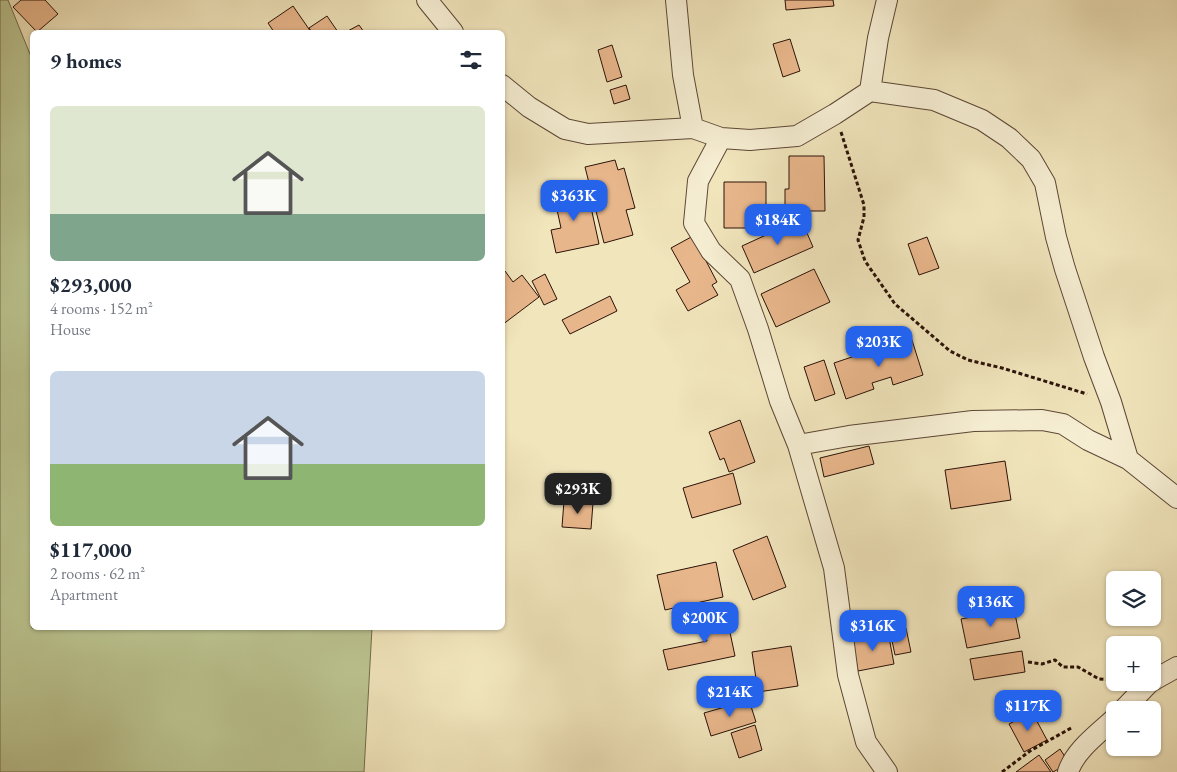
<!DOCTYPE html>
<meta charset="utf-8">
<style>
:root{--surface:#fff;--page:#f6f6f7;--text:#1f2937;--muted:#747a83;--accent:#2563eb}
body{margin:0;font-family:"EB Garamond",serif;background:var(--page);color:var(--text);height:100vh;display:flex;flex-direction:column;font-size:19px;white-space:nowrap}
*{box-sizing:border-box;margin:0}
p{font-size:16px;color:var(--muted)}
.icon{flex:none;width:28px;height:28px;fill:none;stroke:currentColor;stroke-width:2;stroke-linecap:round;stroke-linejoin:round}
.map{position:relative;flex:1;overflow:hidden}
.sheet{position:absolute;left:30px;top:30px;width:475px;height:600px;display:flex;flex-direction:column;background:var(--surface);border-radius:8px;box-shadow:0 1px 4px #0004}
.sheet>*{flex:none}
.tools{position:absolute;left:1106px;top:571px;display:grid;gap:10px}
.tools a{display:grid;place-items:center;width:55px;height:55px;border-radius:8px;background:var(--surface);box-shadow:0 1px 4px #0004;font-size:25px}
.price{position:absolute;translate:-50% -42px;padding:0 11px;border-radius:10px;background:var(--accent);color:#fff;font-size:16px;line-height:32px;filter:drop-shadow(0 1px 2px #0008)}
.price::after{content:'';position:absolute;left:50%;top:30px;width:15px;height:11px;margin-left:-8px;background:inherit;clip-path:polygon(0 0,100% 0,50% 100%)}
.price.selected{background:#222;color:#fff}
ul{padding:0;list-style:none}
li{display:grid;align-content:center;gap:10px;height:265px;padding:0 20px}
li span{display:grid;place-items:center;height:155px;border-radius:8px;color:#555}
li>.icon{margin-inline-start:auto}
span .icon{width:90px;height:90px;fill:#fffc;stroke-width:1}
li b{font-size:21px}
h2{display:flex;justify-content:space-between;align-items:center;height:60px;padding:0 20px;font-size:21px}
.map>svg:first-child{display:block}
.green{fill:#bbc490;stroke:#726b4c}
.building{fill:#e8b68b;stroke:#2a1208}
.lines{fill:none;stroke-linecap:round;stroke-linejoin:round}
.minor-casing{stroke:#5c4735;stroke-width:22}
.path{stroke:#2a1208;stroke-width:3;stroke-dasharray:4 2.5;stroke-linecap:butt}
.minor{stroke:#f6eed3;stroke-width:20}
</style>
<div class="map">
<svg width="1177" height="772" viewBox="0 0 1177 772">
<rect width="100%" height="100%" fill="#f1e5bc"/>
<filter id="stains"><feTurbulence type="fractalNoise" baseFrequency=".004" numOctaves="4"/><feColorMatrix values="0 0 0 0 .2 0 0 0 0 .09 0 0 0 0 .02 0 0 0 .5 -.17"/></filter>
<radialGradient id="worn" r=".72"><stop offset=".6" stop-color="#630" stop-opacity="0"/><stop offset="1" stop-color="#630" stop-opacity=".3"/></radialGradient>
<!-- green -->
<path class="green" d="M0 0H8L32 59V628H372L364 772H0Z"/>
<!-- building -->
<path class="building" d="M21 0H45L58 14 37 32 13 7Z
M785 0H833L834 6 786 10Z
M293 6 311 32H274L268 23Z
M327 16 338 32H312L309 28Z
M359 25 364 32H346Z
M790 39 800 71 783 77 773 44Z
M612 45 622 77 607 82 598 50Z
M626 85 630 99 614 104 610 90Z
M789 156H824L825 211H785V189H789Z
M615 160 618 170 624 168 635 208 626 210 633 235 604 243 585 167Z
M724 182H766V228H724Z
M587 189 599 244 556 253 551 230 561 228 554 196Z
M801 219 813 247 754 273 742 246Z
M693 236 717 282 712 285 718 295 688 311 676 290 690 282 671 248Z
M927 237 939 268 919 275 908 244Z
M814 269 830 302 776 327 761 294Z
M505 271 513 282 522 275 539 297 502 325V273Z
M545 274 557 299 544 305 532 281Z
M610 296 617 311 570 334 562 320Z
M911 337 923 375 893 385 891 377 872 383 874 389 846 399 834 363Z
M824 360 835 394 815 401 804 367Z
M740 420 755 462 729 472 724 458 720 460 709 432Z
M869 446 874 464 824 477 820 458Z
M1005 461 1011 500 951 509 945 470Z
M733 473 741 504 692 518 683 488Z
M564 501 593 503 591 529 562 527Z
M767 536 786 587 753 600 733 550Z
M716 562 723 597 665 610 657 575Z
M725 609 735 656 668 670 663 650 707 641 701 614Z
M1014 609 1020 638 967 648 961 619Z
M906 628 911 652 895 655 890 631Z
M888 632 894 664 858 671 852 639Z
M791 646 798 686 758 692 752 652Z
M1022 651 1025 672 974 680 970 659Z
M749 700 756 722 711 736 704 713Z
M1032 712 1047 740 1024 752 1009 724Z
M755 725 762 750 739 758 731 733Z
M1060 749 1069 763 1053 772 1045 760Z
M1039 755 1051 772H1016Z"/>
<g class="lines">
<!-- minor casing -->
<g class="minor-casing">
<path id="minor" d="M427 0 453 32
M676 0 683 75 693 128
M502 85 529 107 565 129 588 134 693 128 721 138 750 140 797 136 835 114 870 91 934 100 982 120 1009 138 1031 159 1045 183 1056 237 1065 269 1094 357 1111 402 1128 459 1177 498
M870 91 878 38 887 0
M721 138 698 181 694 223 711 251 740 279 758 329 780 401 798 445 834 568 848 675 866 742 887 772
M798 445 849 436 973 421 1042 420 1063 424 1088 440 1128 459
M1152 681 1177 667
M1123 710 1150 682
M1068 772C1075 750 1098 734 1115 718"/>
</g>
<!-- path -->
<path class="path" d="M841 132 864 205V217L858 240 865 261 895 304 950 351 968 360 1002 368 1087 394
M1028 662 1042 664 1055 660 1063 667H1078L1099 679 1115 680
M1002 772 1030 751 1073 727"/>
<!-- minor -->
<use href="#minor" class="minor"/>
</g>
<rect width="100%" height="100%" filter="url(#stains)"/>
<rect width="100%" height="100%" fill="url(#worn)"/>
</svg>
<div class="tools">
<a><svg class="icon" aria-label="layers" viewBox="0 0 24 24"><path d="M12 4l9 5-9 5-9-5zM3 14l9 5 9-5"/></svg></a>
<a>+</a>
<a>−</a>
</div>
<b class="price" style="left:574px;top:222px">$363K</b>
<b class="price" style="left:778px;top:246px">$184K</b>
<b class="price" style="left:879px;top:368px">$203K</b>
<b class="price selected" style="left:578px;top:515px">$293K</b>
<b class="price" style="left:991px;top:628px">$136K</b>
<b class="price" style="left:705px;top:644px">$200K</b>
<b class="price" style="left:873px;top:652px">$316K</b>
<b class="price" style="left:730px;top:718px">$214K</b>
<b class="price" style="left:1028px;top:732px">$117K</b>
<section class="sheet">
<h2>9 homes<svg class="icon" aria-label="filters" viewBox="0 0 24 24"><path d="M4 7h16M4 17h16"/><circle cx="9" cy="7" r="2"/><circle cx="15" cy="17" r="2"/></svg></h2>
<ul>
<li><span style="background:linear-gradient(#dfe7d0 70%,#7fa58c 0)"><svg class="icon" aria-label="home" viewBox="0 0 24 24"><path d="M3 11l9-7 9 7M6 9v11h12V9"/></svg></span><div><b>$293,000</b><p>4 rooms · 152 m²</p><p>House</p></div></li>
<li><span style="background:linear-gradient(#c9d6e8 60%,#8fb573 0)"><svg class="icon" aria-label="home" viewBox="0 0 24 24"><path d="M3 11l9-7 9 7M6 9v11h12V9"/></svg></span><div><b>$117,000</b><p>2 rooms · 62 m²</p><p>Apartment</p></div></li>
</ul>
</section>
</div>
